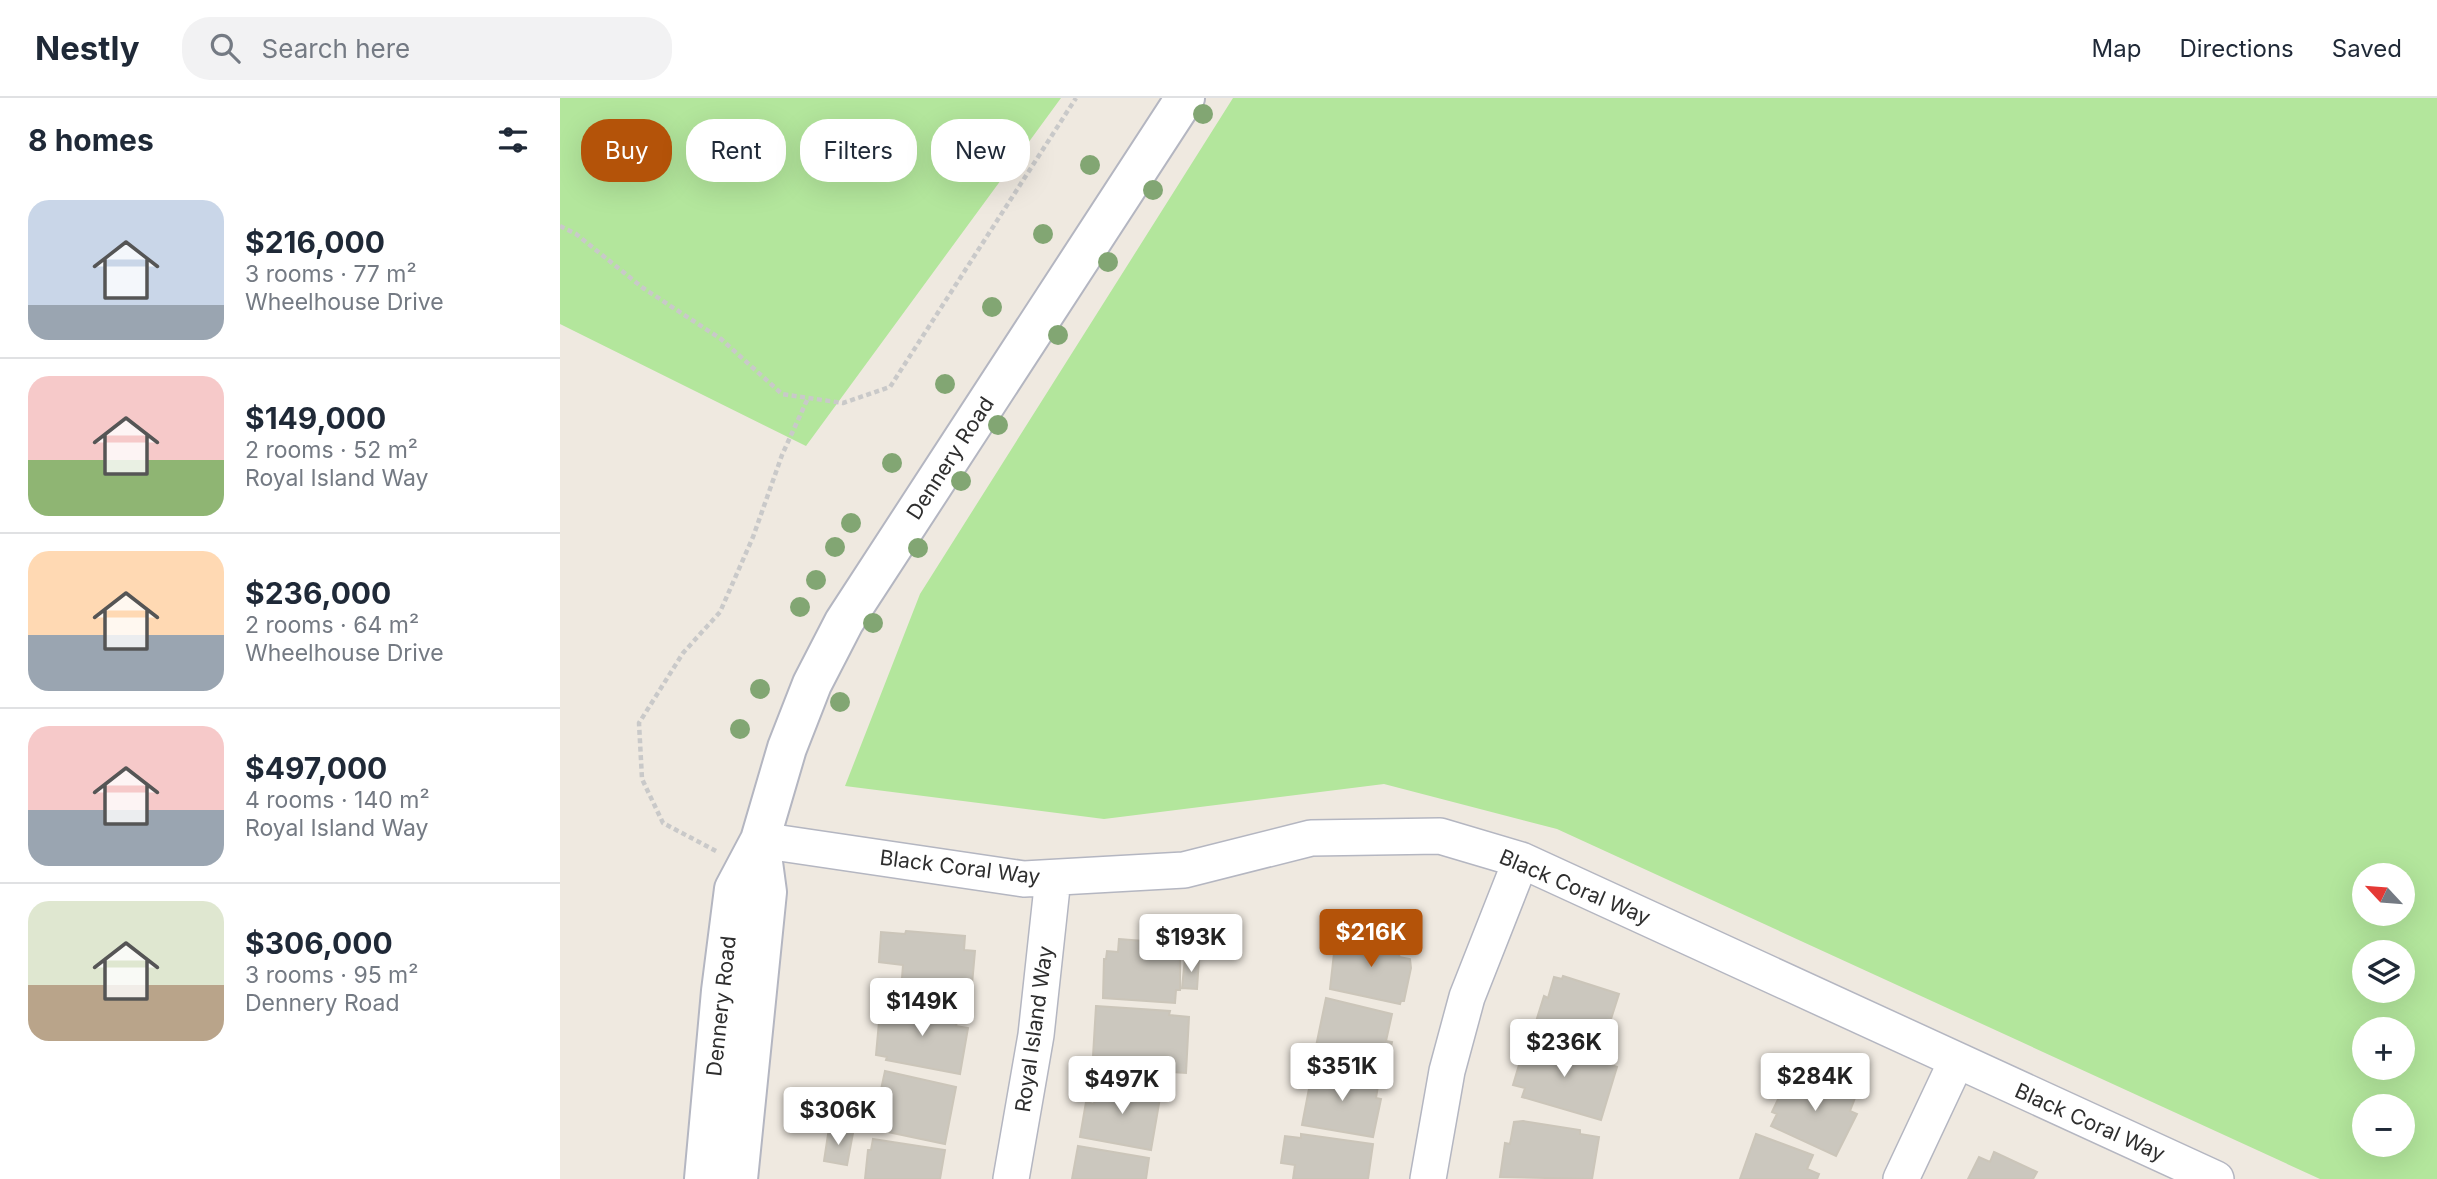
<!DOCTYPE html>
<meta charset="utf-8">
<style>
:root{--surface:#fff;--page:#f2f2f3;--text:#1f2937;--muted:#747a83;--line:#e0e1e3;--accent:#b45309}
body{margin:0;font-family:Inter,sans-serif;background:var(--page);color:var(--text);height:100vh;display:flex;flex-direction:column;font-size:26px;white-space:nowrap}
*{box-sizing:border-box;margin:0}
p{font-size:23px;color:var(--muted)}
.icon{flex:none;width:38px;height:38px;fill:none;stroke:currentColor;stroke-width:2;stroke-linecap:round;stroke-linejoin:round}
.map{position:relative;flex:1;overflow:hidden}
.details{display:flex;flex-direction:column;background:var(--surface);width:560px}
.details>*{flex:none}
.banner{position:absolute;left:21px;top:21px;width:665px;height:63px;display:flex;gap:14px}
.needle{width:46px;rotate:296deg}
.buttons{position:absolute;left:1792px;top:765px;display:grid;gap:14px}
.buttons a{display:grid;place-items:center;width:63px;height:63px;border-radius:50%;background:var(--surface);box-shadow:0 7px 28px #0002;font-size:35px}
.price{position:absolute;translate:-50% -60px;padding:0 16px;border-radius:7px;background:#fff;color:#222;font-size:23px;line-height:46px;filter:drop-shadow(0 2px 4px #0008)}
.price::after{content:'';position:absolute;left:50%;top:42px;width:21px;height:16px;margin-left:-10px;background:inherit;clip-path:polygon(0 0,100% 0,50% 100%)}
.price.current{background:var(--accent);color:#fff}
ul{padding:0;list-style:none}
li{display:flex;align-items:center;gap:21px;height:175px;padding:0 28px}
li+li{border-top:2px solid var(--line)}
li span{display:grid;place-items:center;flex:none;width:196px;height:140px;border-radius:21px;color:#555}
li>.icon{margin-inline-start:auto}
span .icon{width:84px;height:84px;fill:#fffc;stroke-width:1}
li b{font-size:30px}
h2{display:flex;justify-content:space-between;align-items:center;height:84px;padding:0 28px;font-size:30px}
.pill{padding:0 24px;border-radius:28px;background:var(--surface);box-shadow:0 7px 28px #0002;font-size:24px;line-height:63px}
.pill.current{background:var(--accent);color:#fff}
header{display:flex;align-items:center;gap:42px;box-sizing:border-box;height:98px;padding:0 35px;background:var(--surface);border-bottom:2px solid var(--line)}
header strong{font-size:33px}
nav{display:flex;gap:38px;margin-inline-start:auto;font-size:24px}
.search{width:490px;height:63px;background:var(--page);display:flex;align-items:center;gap:18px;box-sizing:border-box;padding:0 24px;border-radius:28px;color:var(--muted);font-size:26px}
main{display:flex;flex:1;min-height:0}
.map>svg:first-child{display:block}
.green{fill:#b3e69c;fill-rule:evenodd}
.building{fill:#cbc7be;stroke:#cbc5b9;stroke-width:2}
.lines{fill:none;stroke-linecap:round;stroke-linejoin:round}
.minor-casing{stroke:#b4b6c1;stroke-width:38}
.tertiary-casing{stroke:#b4b6c1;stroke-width:42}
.path{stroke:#c9c9c9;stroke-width:4.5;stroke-dasharray:5 3.5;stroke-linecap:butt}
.minor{stroke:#fff;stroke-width:35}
.tertiary{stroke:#fff;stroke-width:38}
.tree{fill:#82a673}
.labels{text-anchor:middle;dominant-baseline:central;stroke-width:5;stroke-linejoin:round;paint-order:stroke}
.street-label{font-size:21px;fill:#2e2e2e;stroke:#fff}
</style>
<header>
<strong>Nestly</strong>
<div class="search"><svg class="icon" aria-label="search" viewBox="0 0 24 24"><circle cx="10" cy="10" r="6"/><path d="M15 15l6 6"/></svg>Search here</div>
<nav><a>Map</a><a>Directions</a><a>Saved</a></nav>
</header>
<main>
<section class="details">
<h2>8 homes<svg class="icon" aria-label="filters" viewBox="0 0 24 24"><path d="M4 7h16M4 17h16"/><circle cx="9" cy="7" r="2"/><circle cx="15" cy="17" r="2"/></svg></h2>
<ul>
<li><span style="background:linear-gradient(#c9d6e8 75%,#9aa5b1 0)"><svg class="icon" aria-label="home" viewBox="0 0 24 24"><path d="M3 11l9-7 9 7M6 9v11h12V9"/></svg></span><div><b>$216,000</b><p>3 rooms · 77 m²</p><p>Wheelhouse Drive</p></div></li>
<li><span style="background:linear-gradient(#f6c9c9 60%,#8fb573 0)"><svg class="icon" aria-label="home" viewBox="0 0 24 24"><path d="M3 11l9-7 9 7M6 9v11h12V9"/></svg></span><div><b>$149,000</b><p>2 rooms · 52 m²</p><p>Royal Island Way</p></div></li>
<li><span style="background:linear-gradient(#ffd9b3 60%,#9aa5b1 0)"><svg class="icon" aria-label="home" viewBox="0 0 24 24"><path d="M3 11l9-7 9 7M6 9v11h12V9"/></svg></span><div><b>$236,000</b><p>2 rooms · 64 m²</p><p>Wheelhouse Drive</p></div></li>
<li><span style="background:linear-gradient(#f6c9c9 60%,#9aa5b1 0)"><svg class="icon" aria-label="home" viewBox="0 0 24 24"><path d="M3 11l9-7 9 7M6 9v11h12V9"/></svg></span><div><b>$497,000</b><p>4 rooms · 140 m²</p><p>Royal Island Way</p></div></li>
<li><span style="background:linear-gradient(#dfe7d0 60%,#b9a48a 0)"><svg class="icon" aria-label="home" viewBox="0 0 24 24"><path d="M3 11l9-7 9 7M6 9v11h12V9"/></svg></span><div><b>$306,000</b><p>3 rooms · 95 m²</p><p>Dennery Road</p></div></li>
</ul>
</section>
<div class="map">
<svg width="1877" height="1081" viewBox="0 0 1877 1081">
<rect width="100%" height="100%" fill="#efe9e0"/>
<!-- green -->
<path class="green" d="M0 0H501L246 348 0 226Z
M673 0H1877V1081H1760L997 731 824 686 544 721 285 688 360 496ZM1843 777V816H1804V777ZM1843 854V892H1804V854ZM1804 931H1843V970H1804ZM1804 1008H1843V1046H1804Z"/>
<!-- building -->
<path class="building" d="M346 833 405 838 404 852 415 853 411 898 341 893 343 867 319 864 321 834 345 836Z
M786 835 841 846 839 859 850 861 851 870 844 903H841L840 906 770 891 774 855 777 856 781 838 785 839Z
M559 841 620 846V892H616L615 905 543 900 544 861H546L547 853 558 854Z
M625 860 639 861 637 891 622 890Z
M1003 878 1059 896 1041 952 973 933 984 898 988 900 994 879 1002 881Z
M766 900 832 916 826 943 832 944 825 973 754 958Z
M337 905 399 916 396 928 408 930 400 976 326 962 327 959 316 957 319 924 323 925 326 912 336 914Z
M536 908 610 913 609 917 629 919 626 975 545 970V959L533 958Z
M967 940 1057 969 1041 1022 962 999 965 990 953 987Z
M753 970 819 982 816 1000 821 1001 813 1039 742 1027Z
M325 973 396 989 385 1046 299 1028 305 998 319 1001Z
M1236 973 1295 1000 1290 1013 1297 1016 1276 1058 1211 1028 1217 1016 1212 1014 1222 993 1226 995Z
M543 983 601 994 591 1052 520 1039 526 1004 534 1006 536 997 541 998Z
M963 1023 1020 1032V1036L1039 1039 1032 1081 940 1079 945 1045 950 1046 954 1024Z
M269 1030 293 1035 287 1067 264 1063Z
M741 1036 813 1046 808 1081H733L735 1067 721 1065 725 1038 741 1040Z
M1196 1036 1253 1057 1247 1071 1259 1076 1257 1081H1180Z
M313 1041 385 1052 380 1081H305L308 1052H311Z
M518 1048 589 1060 586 1081H512Z
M1434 1054 1477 1074 1473 1081H1408L1419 1059 1430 1064Z"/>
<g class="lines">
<!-- minor casing -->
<g class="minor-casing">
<path id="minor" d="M200 742 464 781 624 772 751 740 880 738 961 762 1656 1081
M451 1081 476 937 493 780
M868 1081 887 973 907 899 961 762
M1341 1081 1396 964"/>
</g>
<!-- tertiary casing -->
<g class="tertiary-casing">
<path id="tertiary" d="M144 1081 161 893 174 791 200 742 227 650 252 586 284 524 625 0
M178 1081 207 794 200 742"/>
</g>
<!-- path -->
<path class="path" d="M0 128 16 136 83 190 161 241 222 296 283 305 330 289 516 0
M156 753 103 725 82 681 79 625 123 555 160 514 193 439 222 357 248 300"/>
<!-- minor -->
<use href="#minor" class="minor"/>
<!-- tertiary -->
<use href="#tertiary" class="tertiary"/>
</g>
<!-- trees -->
<g class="tree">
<circle cx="643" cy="16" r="10"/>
<circle cx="530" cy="67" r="10"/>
<circle cx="593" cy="92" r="10"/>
<circle cx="483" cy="136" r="10"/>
<circle cx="548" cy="164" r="10"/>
<circle cx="432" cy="209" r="10"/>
<circle cx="498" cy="237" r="10"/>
<circle cx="385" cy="286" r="10"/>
<circle cx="438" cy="327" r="10"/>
<circle cx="332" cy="365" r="10"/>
<circle cx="401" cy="383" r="10"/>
<circle cx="291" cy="425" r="10"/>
<circle cx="275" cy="449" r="10"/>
<circle cx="358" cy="450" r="10"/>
<circle cx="256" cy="482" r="10"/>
<circle cx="240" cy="509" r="10"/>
<circle cx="313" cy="525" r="10"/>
<circle cx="200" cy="591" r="10"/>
<circle cx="280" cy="604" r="10"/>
<circle cx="180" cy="631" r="10"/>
</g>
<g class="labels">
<!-- street labels -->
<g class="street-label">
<text transform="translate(390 360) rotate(-57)">Dennery Road</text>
<text transform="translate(400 769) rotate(7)">Black Coral Way</text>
<text transform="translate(1015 789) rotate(23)">Black Coral Way</text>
<text transform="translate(161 908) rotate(-84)">Dennery Road</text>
<text transform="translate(474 931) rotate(-82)">Royal Island Way</text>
<text transform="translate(1530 1024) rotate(24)">Black Coral Way</text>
</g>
</g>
</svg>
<div class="buttons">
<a><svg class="needle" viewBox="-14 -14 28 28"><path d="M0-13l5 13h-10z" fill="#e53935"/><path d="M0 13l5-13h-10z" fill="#747a83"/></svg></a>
<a><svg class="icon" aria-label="layers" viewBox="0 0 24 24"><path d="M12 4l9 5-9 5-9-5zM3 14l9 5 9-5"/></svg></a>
<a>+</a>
<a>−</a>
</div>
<b class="price current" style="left:811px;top:871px">$216K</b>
<b class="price" style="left:631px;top:876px">$193K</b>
<b class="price" style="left:362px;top:940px">$149K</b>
<b class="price" style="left:1004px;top:981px">$236K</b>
<b class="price" style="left:782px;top:1005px">$351K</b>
<b class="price" style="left:1255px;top:1015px">$284K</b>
<b class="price" style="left:562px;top:1018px">$497K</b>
<b class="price" style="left:278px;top:1049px">$306K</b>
<div class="banner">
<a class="pill current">Buy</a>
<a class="pill">Rent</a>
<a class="pill">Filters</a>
<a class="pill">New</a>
</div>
</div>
</main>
